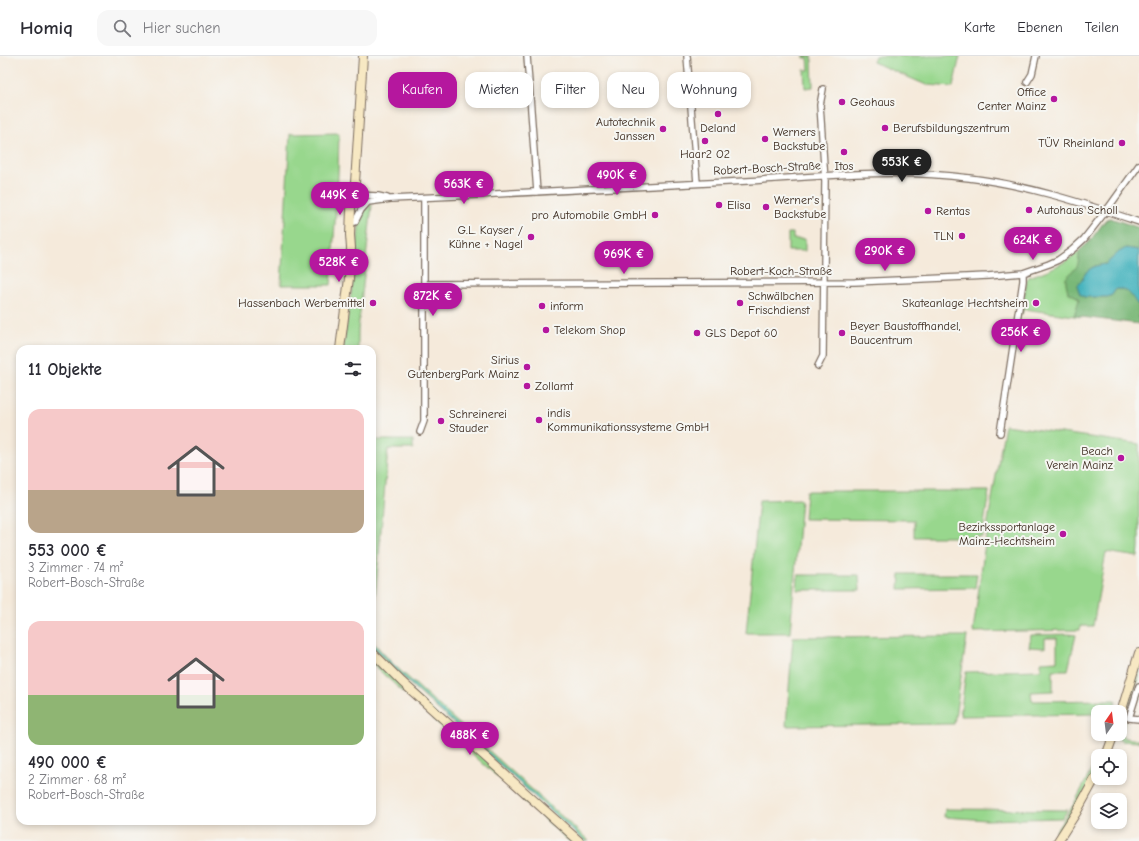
<!DOCTYPE html>
<html lang="de">
<meta charset="utf-8">
<style>
:root{--surface:#fff;--page:#f7f7f7;--text:#2b2b33;--muted:#7c7c81;--line:#e1e1e2;--accent:#b5179e}
body{margin:0;font-family:"Comic Neue",sans-serif;background:var(--page);color:var(--text);height:100vh;display:flex;flex-direction:column;font-size:15px;white-space:nowrap}
*{box-sizing:border-box;margin:0}
p{font-size:13px;color:var(--muted)}
.icon{flex:none;width:22px;height:22px;fill:none;stroke:currentColor;stroke-width:2;stroke-linecap:round;stroke-linejoin:round}
.map{position:relative;flex:1;overflow:hidden}
.side{position:absolute;left:16px;top:289px;width:360px;height:480px;display:flex;flex-direction:column;background:var(--surface);border-radius:12px;box-shadow:0 2px 6px #0003}
.side>*{flex:none}
.banner{position:absolute;left:388px;top:16px;width:380px;height:36px;display:flex;gap:8px}
.needle{width:26px;rotate:14deg}
.tools{position:absolute;left:1091px;top:649px;display:grid;gap:8px}
.tools a{display:grid;place-items:center;width:36px;height:36px;border-radius:8px;background:var(--surface);box-shadow:0 2px 6px #0003;font-size:20px}
.price{position:absolute;translate:-50% -34px;padding:0 9px;border-radius:14px;background:var(--accent);color:#fff;font-size:13px;line-height:26px;filter:drop-shadow(0 1px 2px #0008)}
.price::after{content:'';position:absolute;left:50%;top:24px;width:12px;height:9px;margin-left:-6px;background:inherit;clip-path:polygon(0 0,100% 0,50% 100%)}
.price.selected{background:#222;color:#fff}
ul{padding:0;list-style:none}
li{display:grid;align-content:center;gap:8px;height:212px;padding:0 12px}
li span{display:grid;place-items:center;height:124px;border-radius:12px;color:#555}
li>.icon{margin-inline-start:auto}
span .icon{width:72px;height:72px;fill:#fffc;stroke-width:1}
li b{font-size:17px}
h2{display:flex;justify-content:space-between;align-items:center;height:48px;padding:0 12px;font-size:17px}
.tag{padding:0 14px;border-radius:12px;background:var(--surface);box-shadow:0 2px 6px #0003;font-size:14px;line-height:36px}
.tag.selected{background:var(--accent);color:#fff}
header{display:flex;align-items:center;gap:24px;box-sizing:border-box;height:56px;padding:0 20px;background:var(--surface);border-bottom:1px solid var(--line)}
header strong{font-size:19px}
nav{display:flex;gap:22px;margin-inline-start:auto;font-size:14px}
.search{width:280px;height:36px;background:var(--page);display:flex;align-items:center;gap:10px;box-sizing:border-box;padding:0 14px;border-radius:12px;color:var(--muted);font-size:15px}
.map>svg:first-child{display:block}
.green{fill:#98d78d;stroke:#6a8056}
.forest{fill:#7ab878;stroke:#5a714b}
.water{fill:#43b2bd;stroke:#3f6e6e}
.lines{fill:none;stroke-linecap:round;stroke-linejoin:round}
.stream{stroke:#43b2bd;stroke-width:1.5}
.street-casing{stroke:#7c6d60;stroke-width:8}
.secondary-casing{stroke:#7c6d60;stroke-width:10}
.street{stroke:#fff;stroke-width:5.5}
.secondary{stroke:#f7e8c3;stroke-width:8}
.poi-dot{fill:#b5179e;stroke:#f6f6f2;stroke-width:1.5}
.labels{text-anchor:middle;dominant-baseline:central;stroke-width:4;stroke-linejoin:round;paint-order:stroke}
.poi-label{font-size:12px;fill:#3b2a1e;stroke:#f6f6f2;text-anchor:start}
.street-label{font-size:12px;fill:#3b2a1e;stroke:#f6f6f2}
</style>
<header>
<strong>Homiq</strong>
<div class="search"><svg class="icon" aria-label="search" viewBox="0 0 24 24"><circle cx="10" cy="10" r="6"/><path d="M15 15l6 6"/></svg>Hier suchen</div>
<nav><a>Karte</a><a>Ebenen</a><a>Teilen</a></nav>
</header>
<div class="map">
<svg width="1139" height="785" viewBox="0 0 1139 785">
<rect width="100%" height="100%" fill="#f6f6f2"/>
<filter id="ink" filterUnits="userSpaceOnUse"><feTurbulence type="fractalNoise" baseFrequency=".025" numOctaves="2"/><feDisplacementMap in="SourceGraphic" scale="8" xChannelSelector="R" yChannelSelector="G"/><feConvolveMatrix kernelMatrix="1 2 1 2 8 2 1 2 1" color-interpolation-filters="sRGB"/></filter>
<filter id="wash" filterUnits="userSpaceOnUse"><feTurbulence type="fractalNoise" baseFrequency=".012" numOctaves="4" result="noise"/><feDisplacementMap in="SourceGraphic" scale="16" xChannelSelector="R" yChannelSelector="G"/><feGaussianBlur stdDeviation="0.9" result="paint"/><feColorMatrix in="noise" values="0 0 0 0 0 0 0 0 0 0 0 0 0 0 0 0 0 1.4 0 .05"/><feComposite in="paint" operator="in"/></filter>
<g filter="url(#wash)">
<rect width="100%" height="100%" fill="#f5eadb"/>
<!-- green -->
<path class="green" d="M804 0H812L813 31 805 32 804 14H809L808 2H804Z
M875 0H960L953 31 928 29 924 28 873 6Z
M339 77 338 120 331 229H281L290 78Z
M370 149H372L358 274V293H343L355 210 360 160 367 151Z
M1110 162 1139 172V265L1075 257 1074 260 1024 253 1021 260 1027 223 1029 221C1052 213 1072 205 1089 186 1095 179 1100 171 1106 163Z
M788 177H793V183H805V195H788Z
M1005 369 1139 388V491L1138 501 1106 496 1093 570H1080V574L973 576 988 465Z
M372 384H413V393H388L373 567Z
M806 435H989L982 481H914V464L804 463Z
M801 444 790 577H746L759 445Z
M900 518H977L975 532 899 533Z
M798 519H859L860 534H797Z
M1069 578 1076 579 1068 614H1053V635L1031 636 1032 645 1116 644 1113 656H1098V658L960 660 966 616 1041 614V606L1057 605V582H1045V592L1029 591 1031 579H1032Z
M967 580 954 668 786 670 793 581Z
M372 585 393 608 589 785H584L390 610 372 591Z
M372 600 575 785H569L381 616 372 606Z
M1139 608V622L1121 678 1125 682 1139 684V686L1122 685 1118 683 1117 678H1120V669Z
M1098 701V711L1089 730 1057 779 1056 775 1074 748Z
M945 753 1068 754 1062 762 987 764 944 761Z"/>
<!-- forest -->
<path class="forest" d="M1110 162 1139 172V194L1126 192 1119 196 1106 208 1095 210 1087 215 1078 229 1080 238 1084 241H1107L1112 239 1116 233H1122L1128 235 1139 250V268L1074 260 1079 244 1077 241 1068 236 1066 227V222C1077 210 1079 213 1079 195L1089 186 1105 165Z"/>
<!-- water -->
<path class="water" d="M1126 192 1139 194V250C1130 241 1132 233 1116 233L1112 239 1107 241H1084L1080 238 1078 233V229L1087 215 1095 210 1106 208 1119 196Z"/>
<g class="lines">
<!-- stream -->
<path class="stream" d="M372 588 401 618 585 785"/>
</g>
</g>
<g filter="url(#ink)">
<g class="lines">
<!-- street casing -->
<g class="street-casing">
<path id="street" d="M527 0 537 136
M687 0 697 127
M1027 26 1032 18 1036 0
M354 139 378 140 387 142
M353 146H368L391 143 457 140C554 135 651 130 747 125 821 120 896 112 969 122 1027 129 1083 147 1139 166
M355 166 361 154 368 146
M424 228 855 226 988 220 1023 217 1049 208 1058 204 1072 194 1084 183 1109 151 1139 109
M818 310 823 300 825 125 820 49 823 33
M420 376 424 365V142
M1000 377 1023 225V217
M1139 630 1129 662 1139 663"/>
</g>
<!-- secondary casing -->
<g class="secondary-casing">
<path id="secondary" d="M340 293 349 222 351 192 350 179 351 152 353 146 355 127 363 0
M372 596 402 626 579 785
M1120 660 1139 597
M1106 700 1114 678
M1058 785 1076 757 1098 717"/>
</g>
<!-- street -->
<use href="#street" class="street"/>
<!-- secondary -->
<use href="#secondary" class="secondary"/>
</g>
</g>
<!-- markers -->
<g class="poi-dot">
<circle cx="1054" cy="43" r="4"/>
<circle cx="842" cy="46" r="4"/>
<circle cx="718" cy="58" r="4"/>
<circle cx="885" cy="72" r="4"/>
<circle cx="663" cy="73" r="4"/>
<circle cx="765" cy="83" r="4"/>
<circle cx="705" cy="85" r="4"/>
<circle cx="1122" cy="87" r="4"/>
<circle cx="844" cy="96" r="4"/>
<circle cx="719" cy="149" r="4"/>
<circle cx="766" cy="151" r="4"/>
<circle cx="1029" cy="154" r="4"/>
<circle cx="928" cy="155" r="4"/>
<circle cx="655" cy="159" r="4"/>
<circle cx="962" cy="180" r="4"/>
<circle cx="531" cy="181" r="4"/>
<circle cx="373" cy="247" r="4"/>
<circle cx="740" cy="247" r="4"/>
<circle cx="1036" cy="247" r="4"/>
<circle cx="542" cy="250" r="4"/>
<circle cx="546" cy="274" r="4"/>
<circle cx="697" cy="277" r="4"/>
<circle cx="842" cy="277" r="4"/>
<circle cx="527" cy="311" r="4"/>
<circle cx="527" cy="330" r="4"/>
<circle cx="539" cy="364" r="4"/>
<circle cx="441" cy="365" r="4"/>
<circle cx="1121" cy="402" r="4"/>
<circle cx="1063" cy="478" r="4"/>
</g>
<g class="labels">
<!-- poi labels -->
<g class="poi-label">
<text x="1046" y="36" text-anchor="end">Office<tspan x="1046" dy="14">Center Mainz</tspan></text>
<text x="850" y="46">Geohaus</text>
<text x="655" y="66" text-anchor="end">Autotechnik<tspan x="655" dy="14">Janssen</tspan></text>
<text x="718" y="72" text-anchor="middle">Deland</text>
<text x="893" y="72">Berufsbildungszentrum</text>
<text x="773" y="76">Werners<tspan x="773" dy="14">Backstube</tspan></text>
<text x="1114" y="87" text-anchor="end">TÜV Rheinland</text>
<text x="705" y="98" text-anchor="middle">Haar2 O2</text>
<text x="844" y="110" text-anchor="middle">Itos</text>
<text x="774" y="144">Werner's<tspan x="774" dy="14">Backstube</tspan></text>
<text x="727" y="149">Elisa</text>
<text x="1037" y="154">Autohaus Scholl</text>
<text x="936" y="155">Rentas</text>
<text x="647" y="159" text-anchor="end">pro Automobile GmbH</text>
<text x="523" y="174" text-anchor="end">G.L. Kayser /<tspan x="523" dy="14">Kühne + Nagel</tspan></text>
<text x="954" y="180" text-anchor="end">TLN</text>
<text x="748" y="240">Schwälbchen<tspan x="748" dy="14">Frischdienst</tspan></text>
<text x="365" y="247" text-anchor="end">Hassenbach Werbemittel</text>
<text x="1028" y="247" text-anchor="end">Skateanlage Hechtsheim</text>
<text x="550" y="250">inform</text>
<text x="850" y="270">Beyer Baustoffhandel,<tspan x="850" dy="14">Baucentrum</tspan></text>
<text x="554" y="274">Telekom Shop</text>
<text x="705" y="277">GLS Depot 60</text>
<text x="519" y="304" text-anchor="end">Sirius<tspan x="519" dy="14">GutenbergPark Mainz</tspan></text>
<text x="535" y="330">Zollamt</text>
<text x="547" y="357">indis<tspan x="547" dy="14">Kommunikationssysteme GmbH</tspan></text>
<text x="449" y="358">Schreinerei<tspan x="449" dy="14">Stauder</tspan></text>
<text x="1113" y="395" text-anchor="end">Beach<tspan x="1113" dy="14">Verein Mainz</tspan></text>
<text x="1055" y="471" text-anchor="end">Bezirkssportanlage<tspan x="1055" dy="14">Mainz-Hechtsheim</tspan></text>
</g>
<!-- street labels -->
<g class="street-label">
<text transform="translate(767 112) rotate(-3)">Robert-Bosch-Straße</text>
<text x="781" y="215">Robert-Koch-Straße</text>
</g>
</g>
</svg>
<div class="tools">
<a><svg class="needle" viewBox="-14 -14 28 28"><path d="M0-13l5 13h-10z" fill="#e53935"/><path d="M0 13l5-13h-10z" fill="#7c7c81"/></svg></a>
<a><svg class="icon" aria-label="locate" viewBox="0 0 24 24"><circle cx="12" cy="12" r="6"/><path d="M12 2v4M12 18v4M2 12h4M18 12h4"/></svg></a>
<a><svg class="icon" aria-label="layers" viewBox="0 0 24 24"><path d="M12 4l9 5-9 5-9-5zM3 14l9 5 9-5"/></svg></a>
</div>
<b class="price selected" style="left:902px;top:127px">553K €</b>
<b class="price" style="left:617px;top:140px">490K €</b>
<b class="price" style="left:464px;top:149px">563K €</b>
<b class="price" style="left:340px;top:160px">449K €</b>
<b class="price" style="left:1033px;top:205px">624K €</b>
<b class="price" style="left:885px;top:216px">290K €</b>
<b class="price" style="left:624px;top:219px">969K €</b>
<b class="price" style="left:339px;top:227px">528K €</b>
<b class="price" style="left:433px;top:261px">872K €</b>
<b class="price" style="left:1021px;top:297px">256K €</b>
<b class="price" style="left:470px;top:700px">488K €</b>
<div class="banner">
<a class="tag selected">Kaufen</a>
<a class="tag">Mieten</a>
<a class="tag">Filter</a>
<a class="tag">Neu</a>
<a class="tag">Wohnung</a>
</div>
<section class="side">
<h2>11 Objekte<svg class="icon" aria-label="filters" viewBox="0 0 24 24"><path d="M4 7h16M4 17h16"/><circle cx="9" cy="7" r="2"/><circle cx="15" cy="17" r="2"/></svg></h2>
<ul>
<li><span style="background:linear-gradient(#f6c9c9 65%,#b9a48a 0)"><svg class="icon" aria-label="home" viewBox="0 0 24 24"><path d="M3 11l9-7 9 7M6 9v11h12V9"/></svg></span><div><b>553 000 €</b><p>3 Zimmer · 74 m²</p><p>Robert-Bosch-Straße</p></div></li>
<li><span style="background:linear-gradient(#f6c9c9 60%,#8fb573 0)"><svg class="icon" aria-label="home" viewBox="0 0 24 24"><path d="M3 11l9-7 9 7M6 9v11h12V9"/></svg></span><div><b>490 000 €</b><p>2 Zimmer · 68 m²</p><p>Robert-Bosch-Straße</p></div></li>
</ul>
</section>
</div>
